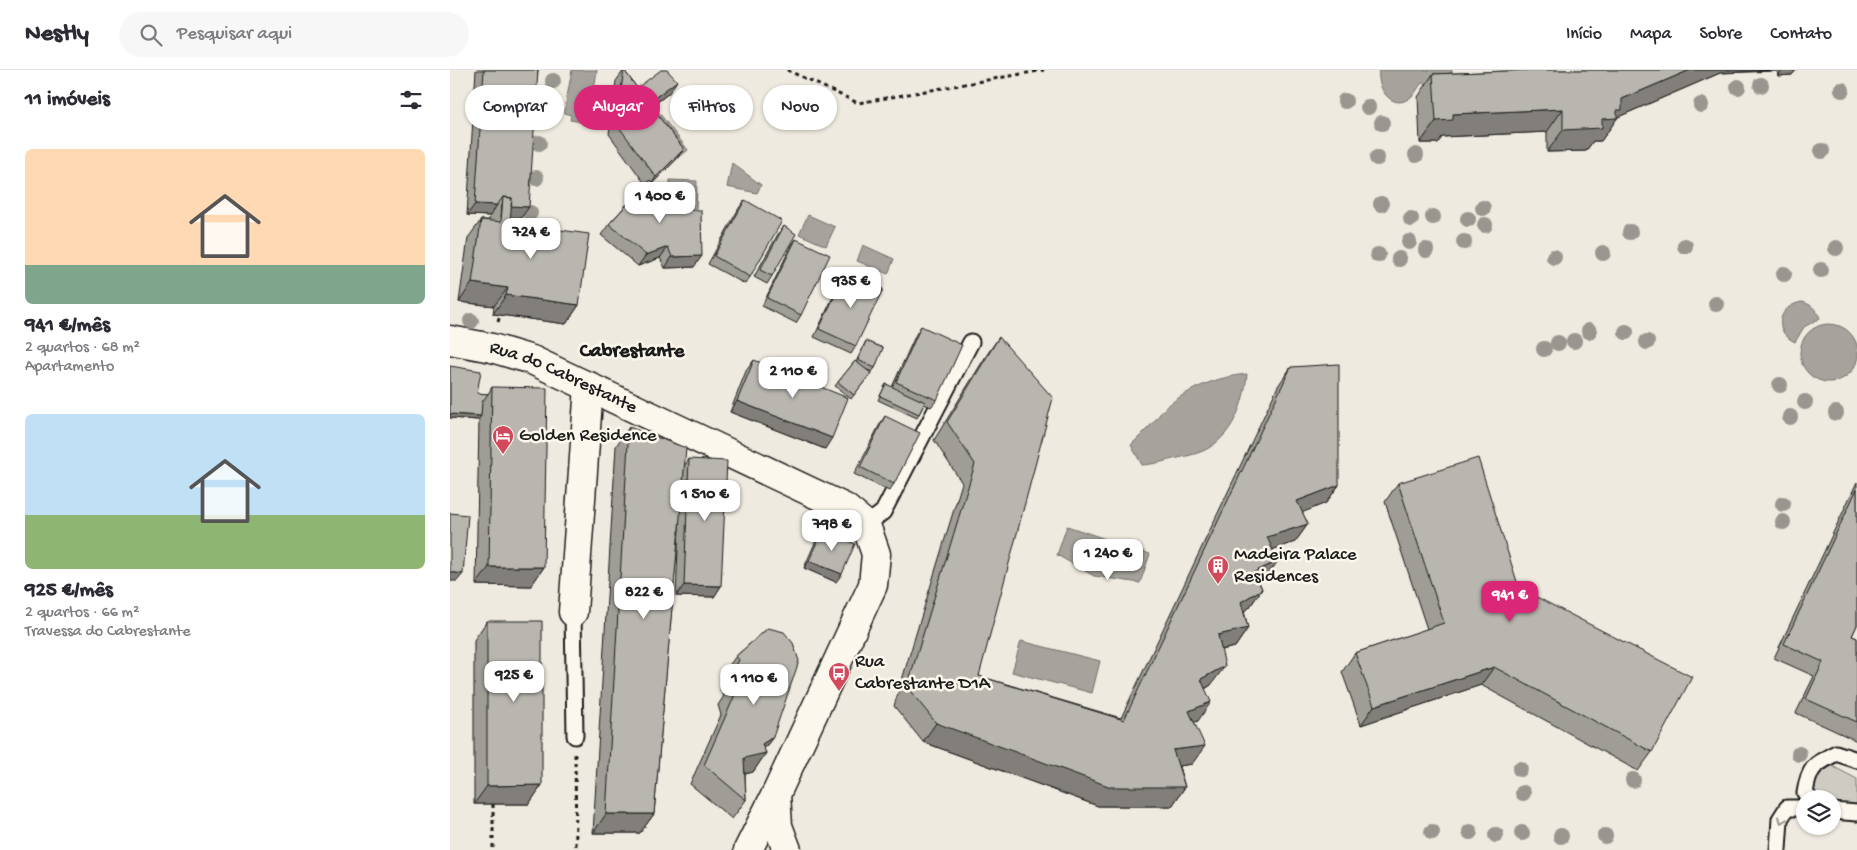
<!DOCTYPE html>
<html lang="pt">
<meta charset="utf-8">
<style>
:root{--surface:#fff;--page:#f7f7f7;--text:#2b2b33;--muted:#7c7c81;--line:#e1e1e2;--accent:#db2777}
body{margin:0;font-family:"Gochi Hand",sans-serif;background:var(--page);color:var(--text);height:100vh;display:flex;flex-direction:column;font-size:19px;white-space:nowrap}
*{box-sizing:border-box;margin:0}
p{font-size:16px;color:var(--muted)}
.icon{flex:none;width:28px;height:28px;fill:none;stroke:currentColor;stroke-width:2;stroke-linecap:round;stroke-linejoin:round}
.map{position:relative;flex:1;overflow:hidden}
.details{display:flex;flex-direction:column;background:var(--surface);width:450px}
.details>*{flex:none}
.top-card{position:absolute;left:15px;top:15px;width:475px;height:45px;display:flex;gap:10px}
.tools{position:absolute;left:1346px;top:720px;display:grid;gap:10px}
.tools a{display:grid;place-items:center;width:45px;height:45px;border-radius:50%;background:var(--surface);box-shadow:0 1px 4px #0004;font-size:25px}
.price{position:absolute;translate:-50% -42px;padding:0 11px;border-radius:10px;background:#fff;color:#222;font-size:16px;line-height:32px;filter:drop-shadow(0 1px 2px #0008)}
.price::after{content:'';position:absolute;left:50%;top:30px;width:15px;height:11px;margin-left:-8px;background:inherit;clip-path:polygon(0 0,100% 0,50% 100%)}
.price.current{background:var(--accent);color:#fff}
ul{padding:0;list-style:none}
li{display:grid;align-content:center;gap:10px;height:265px;padding:0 25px}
li span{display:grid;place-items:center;height:155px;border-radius:8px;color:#555}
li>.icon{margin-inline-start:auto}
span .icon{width:90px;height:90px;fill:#fffc;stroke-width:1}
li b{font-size:21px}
h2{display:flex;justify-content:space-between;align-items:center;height:60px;padding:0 25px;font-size:21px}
.pill{padding:0 18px;border-radius:22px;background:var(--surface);box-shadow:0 1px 4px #0004;font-size:18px;line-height:45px}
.pill.current{background:var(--accent);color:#fff}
header{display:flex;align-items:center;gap:30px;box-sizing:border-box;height:70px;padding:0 25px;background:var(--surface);border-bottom:1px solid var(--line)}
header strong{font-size:24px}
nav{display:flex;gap:28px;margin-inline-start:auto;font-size:18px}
.search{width:350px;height:45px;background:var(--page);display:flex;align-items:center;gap:12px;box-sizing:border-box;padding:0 18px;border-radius:28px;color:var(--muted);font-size:19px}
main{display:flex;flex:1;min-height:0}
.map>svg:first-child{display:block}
.green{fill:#ceccc2;stroke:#75746f}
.water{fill:#a6a39d;stroke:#6f6d69}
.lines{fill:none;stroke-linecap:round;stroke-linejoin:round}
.service-casing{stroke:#1c1c1c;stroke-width:19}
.minor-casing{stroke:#1c1c1c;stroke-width:31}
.path{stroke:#1c1c1c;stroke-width:3;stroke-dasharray:4 4;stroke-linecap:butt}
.service{stroke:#fbf7ec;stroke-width:15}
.minor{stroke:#fbf7ec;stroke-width:28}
.tree{fill:#98968f}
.wall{fill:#9f9d96;stroke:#1c1c1c}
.shaded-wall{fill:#827f7a;stroke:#1c1c1c}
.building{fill:#b9b6af;stroke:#1c1c1c}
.oneway{stroke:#97948e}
.labels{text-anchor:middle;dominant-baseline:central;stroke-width:5;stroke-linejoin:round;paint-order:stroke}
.street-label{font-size:19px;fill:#1c1c1c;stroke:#fbf7ec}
.poi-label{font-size:19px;fill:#1c1c1c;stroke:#fbf7ec;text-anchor:start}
.neighbourhood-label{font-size:20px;font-weight:bold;fill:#1c1c1c;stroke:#fbf7ec}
</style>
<header>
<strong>Nestly</strong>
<div class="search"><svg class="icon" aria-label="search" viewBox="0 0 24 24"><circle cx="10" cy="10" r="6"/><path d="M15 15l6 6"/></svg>Pesquisar aqui</div>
<nav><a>Início</a><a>Mapa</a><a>Sobre</a><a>Contato</a></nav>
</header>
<main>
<section class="details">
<h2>11 imóveis<svg class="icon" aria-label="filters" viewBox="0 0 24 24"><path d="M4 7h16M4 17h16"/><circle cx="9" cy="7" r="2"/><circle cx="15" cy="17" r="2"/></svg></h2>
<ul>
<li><span style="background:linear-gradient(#ffd9b3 75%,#7fa58c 0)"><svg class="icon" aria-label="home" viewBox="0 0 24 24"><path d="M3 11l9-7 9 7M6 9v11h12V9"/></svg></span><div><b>941 €/mês</b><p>2 quartos · 68 m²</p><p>Apartamento</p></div></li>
<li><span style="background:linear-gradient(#bfe0f5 65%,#8fb573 0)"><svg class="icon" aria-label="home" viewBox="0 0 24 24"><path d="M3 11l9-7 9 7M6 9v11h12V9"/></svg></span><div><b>925 €/mês</b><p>2 quartos · 66 m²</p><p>Travessa do Cabrestante</p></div></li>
</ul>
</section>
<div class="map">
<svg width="1407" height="780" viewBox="0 0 1407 780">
<rect width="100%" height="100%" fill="#eeeadf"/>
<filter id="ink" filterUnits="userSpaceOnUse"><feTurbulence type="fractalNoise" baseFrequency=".02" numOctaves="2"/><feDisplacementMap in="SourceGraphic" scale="10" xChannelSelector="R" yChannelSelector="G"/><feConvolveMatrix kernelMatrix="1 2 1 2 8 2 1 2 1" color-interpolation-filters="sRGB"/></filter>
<g filter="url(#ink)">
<!-- green -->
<path class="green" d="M1372 696H1382L1407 709V735H1383L1382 729H1364L1359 712Z"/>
<!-- water -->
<path class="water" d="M122 0H147L139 53 120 50 121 45 114 43Z
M929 0H1002L1001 9 979 14 972 13C968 17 966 23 962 26 944 43 926 20 929 0Z
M203 35 238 80 226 90 191 44Z
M282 93 311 115 307 123 277 117Z
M220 110 247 111 246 141H229L219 130Z
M358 145 385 157 376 176 349 164Z
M413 175 444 189 438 204 407 191Z
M1352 232C1361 234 1366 239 1370 248L1354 257 1345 272C1322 261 1328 236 1352 232Z
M1350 283a29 29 0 1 1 58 0a29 29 0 1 1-58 0Z
M797 304C794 334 783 367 753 381 743 385 733 387 723 389 711 392 705 394 692 395L681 375C687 369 694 362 700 356 706 350 710 343 715 338 739 318 767 307 797 304Z
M617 456 700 484 690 513 644 506 607 485Z
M571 571 650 591 642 623 562 602Z"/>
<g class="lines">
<!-- service casing -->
<g class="service-casing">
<path id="service" d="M416 455 433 442 521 272
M123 542 125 666
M1360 729 1355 723C1359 697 1364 695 1386 683L1407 690
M1382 741 1407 743
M1328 780 1330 749 1337 738H1355"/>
</g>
<!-- minor casing -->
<g class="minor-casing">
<g id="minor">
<path id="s1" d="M0 270 42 278 82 290 395 438 416 455 426 484 423 515 326 724 298 780"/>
<path d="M123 542 139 316"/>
<path d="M326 724 328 756 337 780"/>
</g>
</g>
<!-- path -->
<path class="path" d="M337 0 408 33 594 0
M48 252 50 245
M125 684 126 780
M43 734V780"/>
<!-- service -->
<use href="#service" class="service"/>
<!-- minor -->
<use href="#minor" class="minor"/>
</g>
<!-- trees -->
<g class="tree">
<circle cx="103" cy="11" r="8"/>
<circle cx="1311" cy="15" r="8"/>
<circle cx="1288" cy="17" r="8"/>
<circle cx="1392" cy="20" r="8"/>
<circle cx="895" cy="31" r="8"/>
<circle cx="99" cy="33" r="8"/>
<circle cx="1251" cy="35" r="8"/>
<circle cx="918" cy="37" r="8"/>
<circle cx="932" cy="53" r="8"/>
<circle cx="89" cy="73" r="8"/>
<circle cx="1372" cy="81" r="8"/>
<circle cx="966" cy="85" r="8"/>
<circle cx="927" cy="88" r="8"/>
<circle cx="86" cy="108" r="8"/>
<circle cx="931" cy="134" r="8"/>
<circle cx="1033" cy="138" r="8"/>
<circle cx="80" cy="143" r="8"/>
<circle cx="983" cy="147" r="8"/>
<circle cx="961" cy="149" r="8"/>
<circle cx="1018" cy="149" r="8"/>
<circle cx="1035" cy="155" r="8"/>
<circle cx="1180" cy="162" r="8"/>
<circle cx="959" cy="172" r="8"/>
<circle cx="1014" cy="172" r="8"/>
<circle cx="1235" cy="176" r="8"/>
<circle cx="1386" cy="178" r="8"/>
<circle cx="976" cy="180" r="8"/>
<circle cx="1153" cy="183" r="8"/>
<circle cx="928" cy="185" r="8"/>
<circle cx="1104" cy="187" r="8"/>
<circle cx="949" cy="189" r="8"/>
<circle cx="1371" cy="200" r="8"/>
<circle cx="1334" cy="204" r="8"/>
<circle cx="1266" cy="234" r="8"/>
<circle cx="21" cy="251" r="8"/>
<circle cx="1139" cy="261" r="8"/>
<circle cx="1176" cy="262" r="8"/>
<circle cx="1124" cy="271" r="8"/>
<circle cx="1197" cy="272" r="8"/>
<circle cx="1108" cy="273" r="8"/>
<circle cx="1094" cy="279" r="8"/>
<circle cx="1330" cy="315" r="8"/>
<circle cx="1355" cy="332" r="8"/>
<circle cx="1386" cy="343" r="8"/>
<circle cx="1340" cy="347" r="8"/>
<circle cx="1333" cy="434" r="8"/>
<circle cx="1333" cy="452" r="8"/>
<circle cx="1349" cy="684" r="8"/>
<circle cx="1070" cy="699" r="8"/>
<circle cx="1183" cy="710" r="8"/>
<circle cx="1073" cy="723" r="8"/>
<circle cx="982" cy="762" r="8"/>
<circle cx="1020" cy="762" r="8"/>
<circle cx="1072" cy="763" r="8"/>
<circle cx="1046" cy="765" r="8"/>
<circle cx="1111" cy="766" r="8"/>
<circle cx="1155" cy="766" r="8"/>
</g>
<!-- wall -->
<path class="wall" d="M26 0H88L71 148 60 147V153L129 235 116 254 43 244 44 236 9 232 18 168 31 150H39L40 146 17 145Z
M174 0 187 18 219 23 201 37 234 79 226 90 203 113 244 197 215 198 210 188 188 196 151 165 159 154 195 114 159 64 166 11Z
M1082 0H1346L1342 5 1328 6 1327 1 1270 3 1168 47 1151 71H1143L1136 81 1097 82V62L992 67 988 73H970L968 27 983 4Z
M295 130 300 207 295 214 258 194 289 138Z
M334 156 322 206 317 214 304 207 328 164Z
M346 169 351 245 346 253 312 236 341 176Z
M396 202 406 276 401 284 364 267 391 210Z
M471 256 487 330 481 337 474 334 467 348 428 330 436 314 442 317 466 264Z
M549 267 529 606 671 648 828 316 841 297 889 415 876 433 852 442 858 454 845 472 823 479 815 509 809 512 812 519 799 538 794 541 798 558 785 577 771 580 761 615 755 619 748 651 744 652 742 694 729 696 735 717 722 736H648L473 672 444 636 512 413 484 370 536 286Z
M416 271 425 298 422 302 415 299 421 303 401 329 385 316 405 291 406 292 414 275Z
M304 290 375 379 280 342 296 301Z
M0 296 27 323 38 324 42 317 94 497 81 516 26 515 29 350H28L0 348Z
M435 346 444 414 439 421 404 404 430 354Z
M179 357 234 396 239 389 271 516 264 527 226 526 229 455 204 744 190 763H143L166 376Z
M1407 412V555L1402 566 1407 568V671L1346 643 1364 606 1324 588Z
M948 413 1069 518 1202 682 1188 701 1031 615 911 655 892 602 905 583 977 559 935 432Z
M372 460 386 512 354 498 367 468Z
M37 551 92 715 79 734H24V570Z
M318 558 323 667 314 679 316 683 303 702 295 704 296 730 282 749 240 714 271 645 268 635 274 626 270 620 276 609 273 604 286 586Z"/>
<!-- shaded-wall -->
<path class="shaded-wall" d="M1240 0H1328L1270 3 1168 47 1151 71H1143L1136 81 1097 82 1113 60 1152 49 1172 29Z
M1332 0H1346L1342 5 1328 6Z
M227 11 219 23 191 44 198 33Z
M1113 39 1097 62 992 67 988 73H970L986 51 1003 44Z
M234 79 226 90 198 118 206 107Z
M25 134 47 135 40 146 17 145Z
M52 135 79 137 71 148 51 147Z
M218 177 210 188 188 196 196 185Z
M252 186 244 197 215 198 222 187Z
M22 213 58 218 44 236 9 232Z
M56 225 129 235 116 254 43 244Z
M287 331 382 368 375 379 280 342Z
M0 344 31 346 28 350 0 348Z
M889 415 876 433 834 450 847 431Z
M858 454 845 472 804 486 817 467Z
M359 491 392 504 386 512 354 498Z
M828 491 815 509 791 521 804 502Z
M39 497H94L81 516 26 515Z
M0 502 13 504 7 511H0Z
M234 515 271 516 264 527 226 526Z
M812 519 799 538 778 551 791 532Z
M798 558 785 577 755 583 768 565Z
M775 596 761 615 738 628 751 609Z
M1044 597 1031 615 911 655 924 636Z
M761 632 748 651 726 660 739 641Z
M486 653 735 717 722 736H648L473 672Z
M323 667 310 684 316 683 303 702 281 707 294 688 312 674Z
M755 676 742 694 710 699 723 680Z
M92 715 79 734H24L37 716Z
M156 744H204L190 763H143Z"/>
<!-- building -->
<path class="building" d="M34 0H88L79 137 61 136 62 128 53 127 47 135 25 134Z
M174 0 187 18 211 0H217L227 11 198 33 234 79 206 107 166 53Z
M1082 0H1240L1172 29V40H1167V48L1152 49V58L1113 60V39L1003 44V50L986 51 983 4Z
M200 110 232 140H251L252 186 222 187 218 177 196 185 159 154Z
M53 127 62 128 60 153 139 164 129 235 56 225 58 218 22 213 31 150 51 152Z
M295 130 332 151 300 207 264 186Z
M334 156 346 164 322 206 310 200Z
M346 169 380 185 351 245 317 228Z
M396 202 433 219 406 276 369 259Z
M471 256 512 275 487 330 446 312Z
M549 267 603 328 529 606 674 650 841 297 889 294V415L847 431 858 454 817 467 828 491 804 502 812 519 791 532 798 558 768 565 775 596 751 609 761 632 739 641 755 676 723 680 735 717H661L486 653 457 617 525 394 497 352Z
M416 271 433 278 425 298 408 290Z
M304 290 398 328 382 368 287 331Z
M405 291 421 303 404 325 388 312Z
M0 296 31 301 27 323 38 324 32 332 31 346 0 344Z
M436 314 475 332 469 344 430 326Z
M42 317 97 318 94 497H39Z
M435 346 470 363 444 414 410 397Z
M179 357 236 378 204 744H156Z
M1028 388 1069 518 1242 607 1202 682 1044 597 924 636 905 583 994 553 948 413Z
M239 389 277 391 271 516 234 515Z
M1407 419V555L1402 566 1407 568V652L1356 629 1373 592 1334 574Z
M0 443 18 445 13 504 0 502Z
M372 460 405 474 392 504 359 491Z
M37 551H92V715L37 716Z
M318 558 334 562 343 573 349 591 323 667 312 674 316 683 294 688 296 730 254 695 284 627 281 616 289 609 283 601 289 590 286 586Z"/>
<!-- one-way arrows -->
<defs><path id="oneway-chevron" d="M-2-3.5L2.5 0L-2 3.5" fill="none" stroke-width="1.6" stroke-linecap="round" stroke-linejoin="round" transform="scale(1.25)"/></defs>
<use class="oneway" href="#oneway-chevron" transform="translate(1332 750) rotate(111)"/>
</g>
<!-- icons -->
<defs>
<g id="hotel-pin" transform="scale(1.125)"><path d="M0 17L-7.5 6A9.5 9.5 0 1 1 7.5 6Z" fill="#d1495b" stroke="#fbf7ec"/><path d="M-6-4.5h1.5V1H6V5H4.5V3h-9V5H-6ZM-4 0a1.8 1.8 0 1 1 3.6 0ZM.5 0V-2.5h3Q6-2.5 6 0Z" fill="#fff"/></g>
<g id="building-pin" transform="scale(1.125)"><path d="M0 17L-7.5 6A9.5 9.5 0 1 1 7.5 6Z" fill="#d1495b" stroke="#fbf7ec"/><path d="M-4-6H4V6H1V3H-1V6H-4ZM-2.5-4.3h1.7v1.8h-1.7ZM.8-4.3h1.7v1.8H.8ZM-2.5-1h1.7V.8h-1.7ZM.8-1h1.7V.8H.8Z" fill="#fff"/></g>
<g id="bus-pin" transform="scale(1.125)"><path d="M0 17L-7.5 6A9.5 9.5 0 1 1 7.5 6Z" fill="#d1495b" stroke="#fbf7ec"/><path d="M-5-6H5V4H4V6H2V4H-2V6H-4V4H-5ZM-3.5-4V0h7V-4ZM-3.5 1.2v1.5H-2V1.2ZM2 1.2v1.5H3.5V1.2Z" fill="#fff"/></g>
</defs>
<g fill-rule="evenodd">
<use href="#hotel-pin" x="53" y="366"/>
<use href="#building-pin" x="768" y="496"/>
<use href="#bus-pin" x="389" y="603"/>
</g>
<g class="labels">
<!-- street labels -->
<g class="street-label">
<text stroke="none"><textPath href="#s1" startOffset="120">Rua do Cabrestante</textPath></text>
</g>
<!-- poi labels -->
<g class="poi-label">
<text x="69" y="366">Golden Residence</text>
<text x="784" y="485">Madeira Palace<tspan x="784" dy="22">Residences</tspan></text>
<text x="405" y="592">Rua<tspan x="405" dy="22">Cabrestante D1A</tspan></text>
</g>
<!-- neighbourhood labels -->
<g class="neighbourhood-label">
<text x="182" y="282">Cabrestante</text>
</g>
</g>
</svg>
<div class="tools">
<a><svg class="icon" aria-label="layers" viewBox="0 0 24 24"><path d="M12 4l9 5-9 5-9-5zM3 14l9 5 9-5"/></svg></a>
</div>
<b class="price" style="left:210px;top:154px">1 400 €</b>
<b class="price" style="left:81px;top:190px">724 €</b>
<b class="price" style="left:401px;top:239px">935 €</b>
<b class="price" style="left:343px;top:329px">2 110 €</b>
<b class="price" style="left:255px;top:452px">1 510 €</b>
<b class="price" style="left:382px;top:482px">798 €</b>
<b class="price" style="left:658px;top:511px">1 240 €</b>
<b class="price" style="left:194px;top:550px">822 €</b>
<b class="price current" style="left:1060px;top:553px">941 €</b>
<b class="price" style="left:64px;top:633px">925 €</b>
<b class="price" style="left:304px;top:636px">1 110 €</b>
<div class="top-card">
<a class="pill">Comprar</a>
<a class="pill current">Alugar</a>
<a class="pill">Filtros</a>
<a class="pill">Novo</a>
</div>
</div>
</main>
